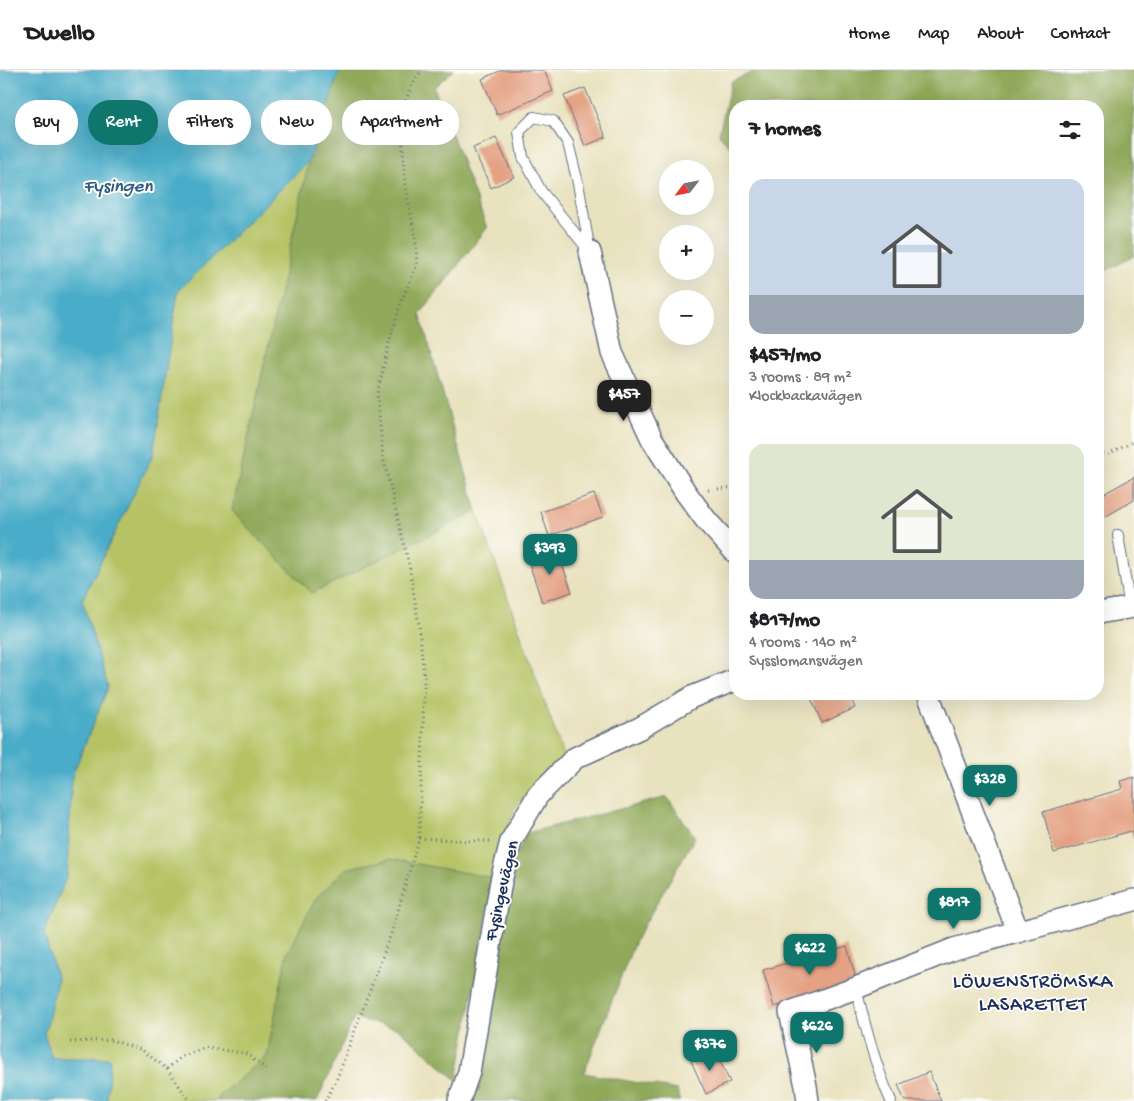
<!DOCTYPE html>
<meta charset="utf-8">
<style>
:root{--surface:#fff;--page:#f6f6f6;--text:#202124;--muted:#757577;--line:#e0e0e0;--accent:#0f766e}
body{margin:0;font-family:"Gochi Hand",sans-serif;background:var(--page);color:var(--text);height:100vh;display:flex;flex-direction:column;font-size:19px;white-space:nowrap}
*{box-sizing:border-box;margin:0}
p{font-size:16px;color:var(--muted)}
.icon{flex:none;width:28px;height:28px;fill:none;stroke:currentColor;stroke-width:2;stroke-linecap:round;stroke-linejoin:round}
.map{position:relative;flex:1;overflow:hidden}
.details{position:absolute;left:729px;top:30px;width:375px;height:600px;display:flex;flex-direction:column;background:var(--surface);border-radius:20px;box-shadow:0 5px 20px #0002}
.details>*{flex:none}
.banner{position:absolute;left:15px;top:30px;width:475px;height:45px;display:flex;gap:10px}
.needle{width:32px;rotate:238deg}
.buttons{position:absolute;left:659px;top:90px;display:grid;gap:10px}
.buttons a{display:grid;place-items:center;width:55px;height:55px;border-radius:50%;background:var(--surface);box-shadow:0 5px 20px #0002;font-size:25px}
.price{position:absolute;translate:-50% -42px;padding:0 11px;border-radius:10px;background:var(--accent);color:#fff;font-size:16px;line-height:32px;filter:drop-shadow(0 1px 2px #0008)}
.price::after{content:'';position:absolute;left:50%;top:30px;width:15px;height:11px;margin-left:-8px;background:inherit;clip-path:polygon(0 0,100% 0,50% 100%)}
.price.on{background:#222;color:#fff}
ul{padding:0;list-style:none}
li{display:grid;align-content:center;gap:10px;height:265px;padding:0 20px}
li span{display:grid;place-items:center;height:155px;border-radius:15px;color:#555}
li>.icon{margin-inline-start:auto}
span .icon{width:90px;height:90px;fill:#fffc;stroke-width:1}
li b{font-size:21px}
h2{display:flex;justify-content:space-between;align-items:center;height:60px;padding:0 20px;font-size:21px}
.tag{padding:0 18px;border-radius:22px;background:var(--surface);box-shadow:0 5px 20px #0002;font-size:18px;line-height:45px}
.tag.on{background:var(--accent);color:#fff}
header{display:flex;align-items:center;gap:30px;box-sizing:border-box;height:70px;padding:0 25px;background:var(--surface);border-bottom:1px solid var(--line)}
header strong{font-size:24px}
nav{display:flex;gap:28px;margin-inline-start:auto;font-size:18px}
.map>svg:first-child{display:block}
.green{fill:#b5c365;stroke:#687962}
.forest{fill:#90a95a;stroke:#566c5c}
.water{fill:#48acc8;stroke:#326e93}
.building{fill:#e4a183}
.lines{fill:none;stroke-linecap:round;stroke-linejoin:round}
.lane-casing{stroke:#636e80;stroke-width:12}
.street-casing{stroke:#636e80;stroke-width:24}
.path{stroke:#636e80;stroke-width:3;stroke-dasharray:1 4;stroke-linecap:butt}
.lane{stroke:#fff;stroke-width:10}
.street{stroke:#fff;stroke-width:21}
.labels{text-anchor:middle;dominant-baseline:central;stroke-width:4;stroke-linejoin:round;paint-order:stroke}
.street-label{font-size:18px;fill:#1b2f5e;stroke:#fdfcf7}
.water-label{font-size:19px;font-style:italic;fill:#2b5b83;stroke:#fdfcf7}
.quarter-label{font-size:20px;letter-spacing:1px;fill:#1b2f5e;stroke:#fdfcf7}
</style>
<header>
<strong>Dwello</strong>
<nav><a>Home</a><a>Map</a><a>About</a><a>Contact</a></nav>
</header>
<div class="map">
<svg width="1134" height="1031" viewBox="0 0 1134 1031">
<rect width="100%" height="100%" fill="#fdfcf7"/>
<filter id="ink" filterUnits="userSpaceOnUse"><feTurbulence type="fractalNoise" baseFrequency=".02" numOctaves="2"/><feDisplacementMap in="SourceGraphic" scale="10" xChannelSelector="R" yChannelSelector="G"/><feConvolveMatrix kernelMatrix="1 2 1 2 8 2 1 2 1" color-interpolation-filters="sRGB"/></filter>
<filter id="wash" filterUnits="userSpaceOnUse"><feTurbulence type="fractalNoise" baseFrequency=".0096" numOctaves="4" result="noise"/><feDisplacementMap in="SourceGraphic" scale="20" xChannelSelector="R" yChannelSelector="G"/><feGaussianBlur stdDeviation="1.12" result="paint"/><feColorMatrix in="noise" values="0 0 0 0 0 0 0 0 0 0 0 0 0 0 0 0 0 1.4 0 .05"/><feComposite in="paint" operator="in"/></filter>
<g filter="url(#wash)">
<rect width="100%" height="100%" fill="#e9e2bf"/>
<!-- green -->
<path class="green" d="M309 91 232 441 312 523 477 441 564 687 535 715 514 739 494 808 287 883 267 986 219 1026 218 1031H107L110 988H52L44 963 48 951 57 910 44 864 67 805 72 706 108 617 82 530 153 385 178 221Z"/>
<!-- forest -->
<path class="forest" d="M340 0H454L434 17 487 158 420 244 477 441 312 523 232 441 309 91Z
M757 0H1134V186L1098 205V36H735V83L719 64 731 12Z
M667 727 695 767 635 871 584 1003 677 1020 680 1031H465L506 808 527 763Z
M390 789 494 808 457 1010 399 959 354 948 317 1031H218L219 1026 267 986 287 883 316 828 345 799Z"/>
<!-- water -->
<path class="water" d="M0 0H340L309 91 178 221 153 385 82 530 108 617 72 706 67 805 44 864 57 910 48 951 44 963 52 988H110L107 1031H0Z"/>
<g id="blocks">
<!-- building -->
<path class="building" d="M502 0H544L553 21 497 45 482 9Z
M585 18 606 67 585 76 564 26Z
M496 68 514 107 491 118 473 78Z
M1134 407V430L1098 451V427Z
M594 424 603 447 549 466 541 442Z
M557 480 572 522 542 532 528 490Z
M814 624H849L855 638 822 653 810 626Z
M1134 707V771L1131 761 1054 783 1043 742 1122 719 1120 711Z
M847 876 857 913 774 937 763 900Z
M715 980 730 1012 706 1024 691 991Z
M929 1002 941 1031H905L898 1015Z"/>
</g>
</g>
<g filter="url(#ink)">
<use href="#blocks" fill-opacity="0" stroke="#636e80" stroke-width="1"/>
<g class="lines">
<!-- lane casing -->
<g class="lane-casing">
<path id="lane" d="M534 47 553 51 568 73 578 113 590 182 541 121 523 87 519 62Z
M1118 465 1130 538
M856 918C865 956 875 995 891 1031"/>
</g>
<!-- street casing -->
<g class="street-casing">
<path id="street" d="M590 182 612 283 652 369 686 423 706 450 735 482
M1098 543 1134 537
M928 624 1018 862
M459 1031 469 1002 501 811 511 771 538 725 575 688 640 658 692 627 735 610
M808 1031 806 1016 790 942 856 918 954 879 1134 830"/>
</g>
<!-- path -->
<path class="path" d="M1098 383 1110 384 1134 371
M708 420 735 417
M419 768 471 771H490
M70 972 111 970 142 980 167 999 190 1031
M167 999 181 987 205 978 245 983 269 1001
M325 1031 336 1011 392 861 419 768 423 667 424 607 419 555 409 495 383 387 377 324 390 269 402 229 417 195 416 171 405 113 403 81 402 40 412 15 422 0"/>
<!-- lane -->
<use href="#lane" class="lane"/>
<!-- street -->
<use href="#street" class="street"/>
</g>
</g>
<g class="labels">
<!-- street labels -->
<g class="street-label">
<text transform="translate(503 821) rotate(-77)">Fysingevägen</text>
</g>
<!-- water labels -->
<g class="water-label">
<text x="118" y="117">Fysingen</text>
</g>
<!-- quarter labels -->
<g class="quarter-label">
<text x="1033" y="913">LÖWENSTRÖMSKA<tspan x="1033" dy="23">LASARETTET</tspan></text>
</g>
</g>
</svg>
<div class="buttons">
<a><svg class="needle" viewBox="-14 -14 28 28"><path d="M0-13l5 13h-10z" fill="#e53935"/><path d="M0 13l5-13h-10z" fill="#757577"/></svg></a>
<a>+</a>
<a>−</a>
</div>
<b class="price on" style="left:624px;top:352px">$457</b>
<b class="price" style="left:550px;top:506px">$393</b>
<b class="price" style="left:990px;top:737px">$328</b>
<b class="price" style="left:954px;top:860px">$817</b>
<b class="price" style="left:810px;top:906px">$622</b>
<b class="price" style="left:817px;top:984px">$626</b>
<b class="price" style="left:710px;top:1002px">$376</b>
<div class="banner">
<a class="tag">Buy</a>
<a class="tag on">Rent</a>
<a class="tag">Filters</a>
<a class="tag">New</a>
<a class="tag">Apartment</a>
</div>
<section class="details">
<h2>7 homes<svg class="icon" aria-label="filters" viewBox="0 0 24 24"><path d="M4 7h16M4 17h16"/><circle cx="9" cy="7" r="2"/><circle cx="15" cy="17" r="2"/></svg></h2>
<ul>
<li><span style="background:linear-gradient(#c9d6e8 75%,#9aa5b1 0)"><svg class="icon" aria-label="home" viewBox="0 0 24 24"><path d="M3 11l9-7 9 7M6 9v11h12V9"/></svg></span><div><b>$457/mo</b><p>3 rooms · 89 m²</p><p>Klockbackavägen</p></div></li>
<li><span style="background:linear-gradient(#dfe7d0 75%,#9aa5b1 0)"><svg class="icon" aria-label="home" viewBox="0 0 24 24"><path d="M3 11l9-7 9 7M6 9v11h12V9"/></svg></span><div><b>$817/mo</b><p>4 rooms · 140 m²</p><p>Sysslomansvägen</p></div></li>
</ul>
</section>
</div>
